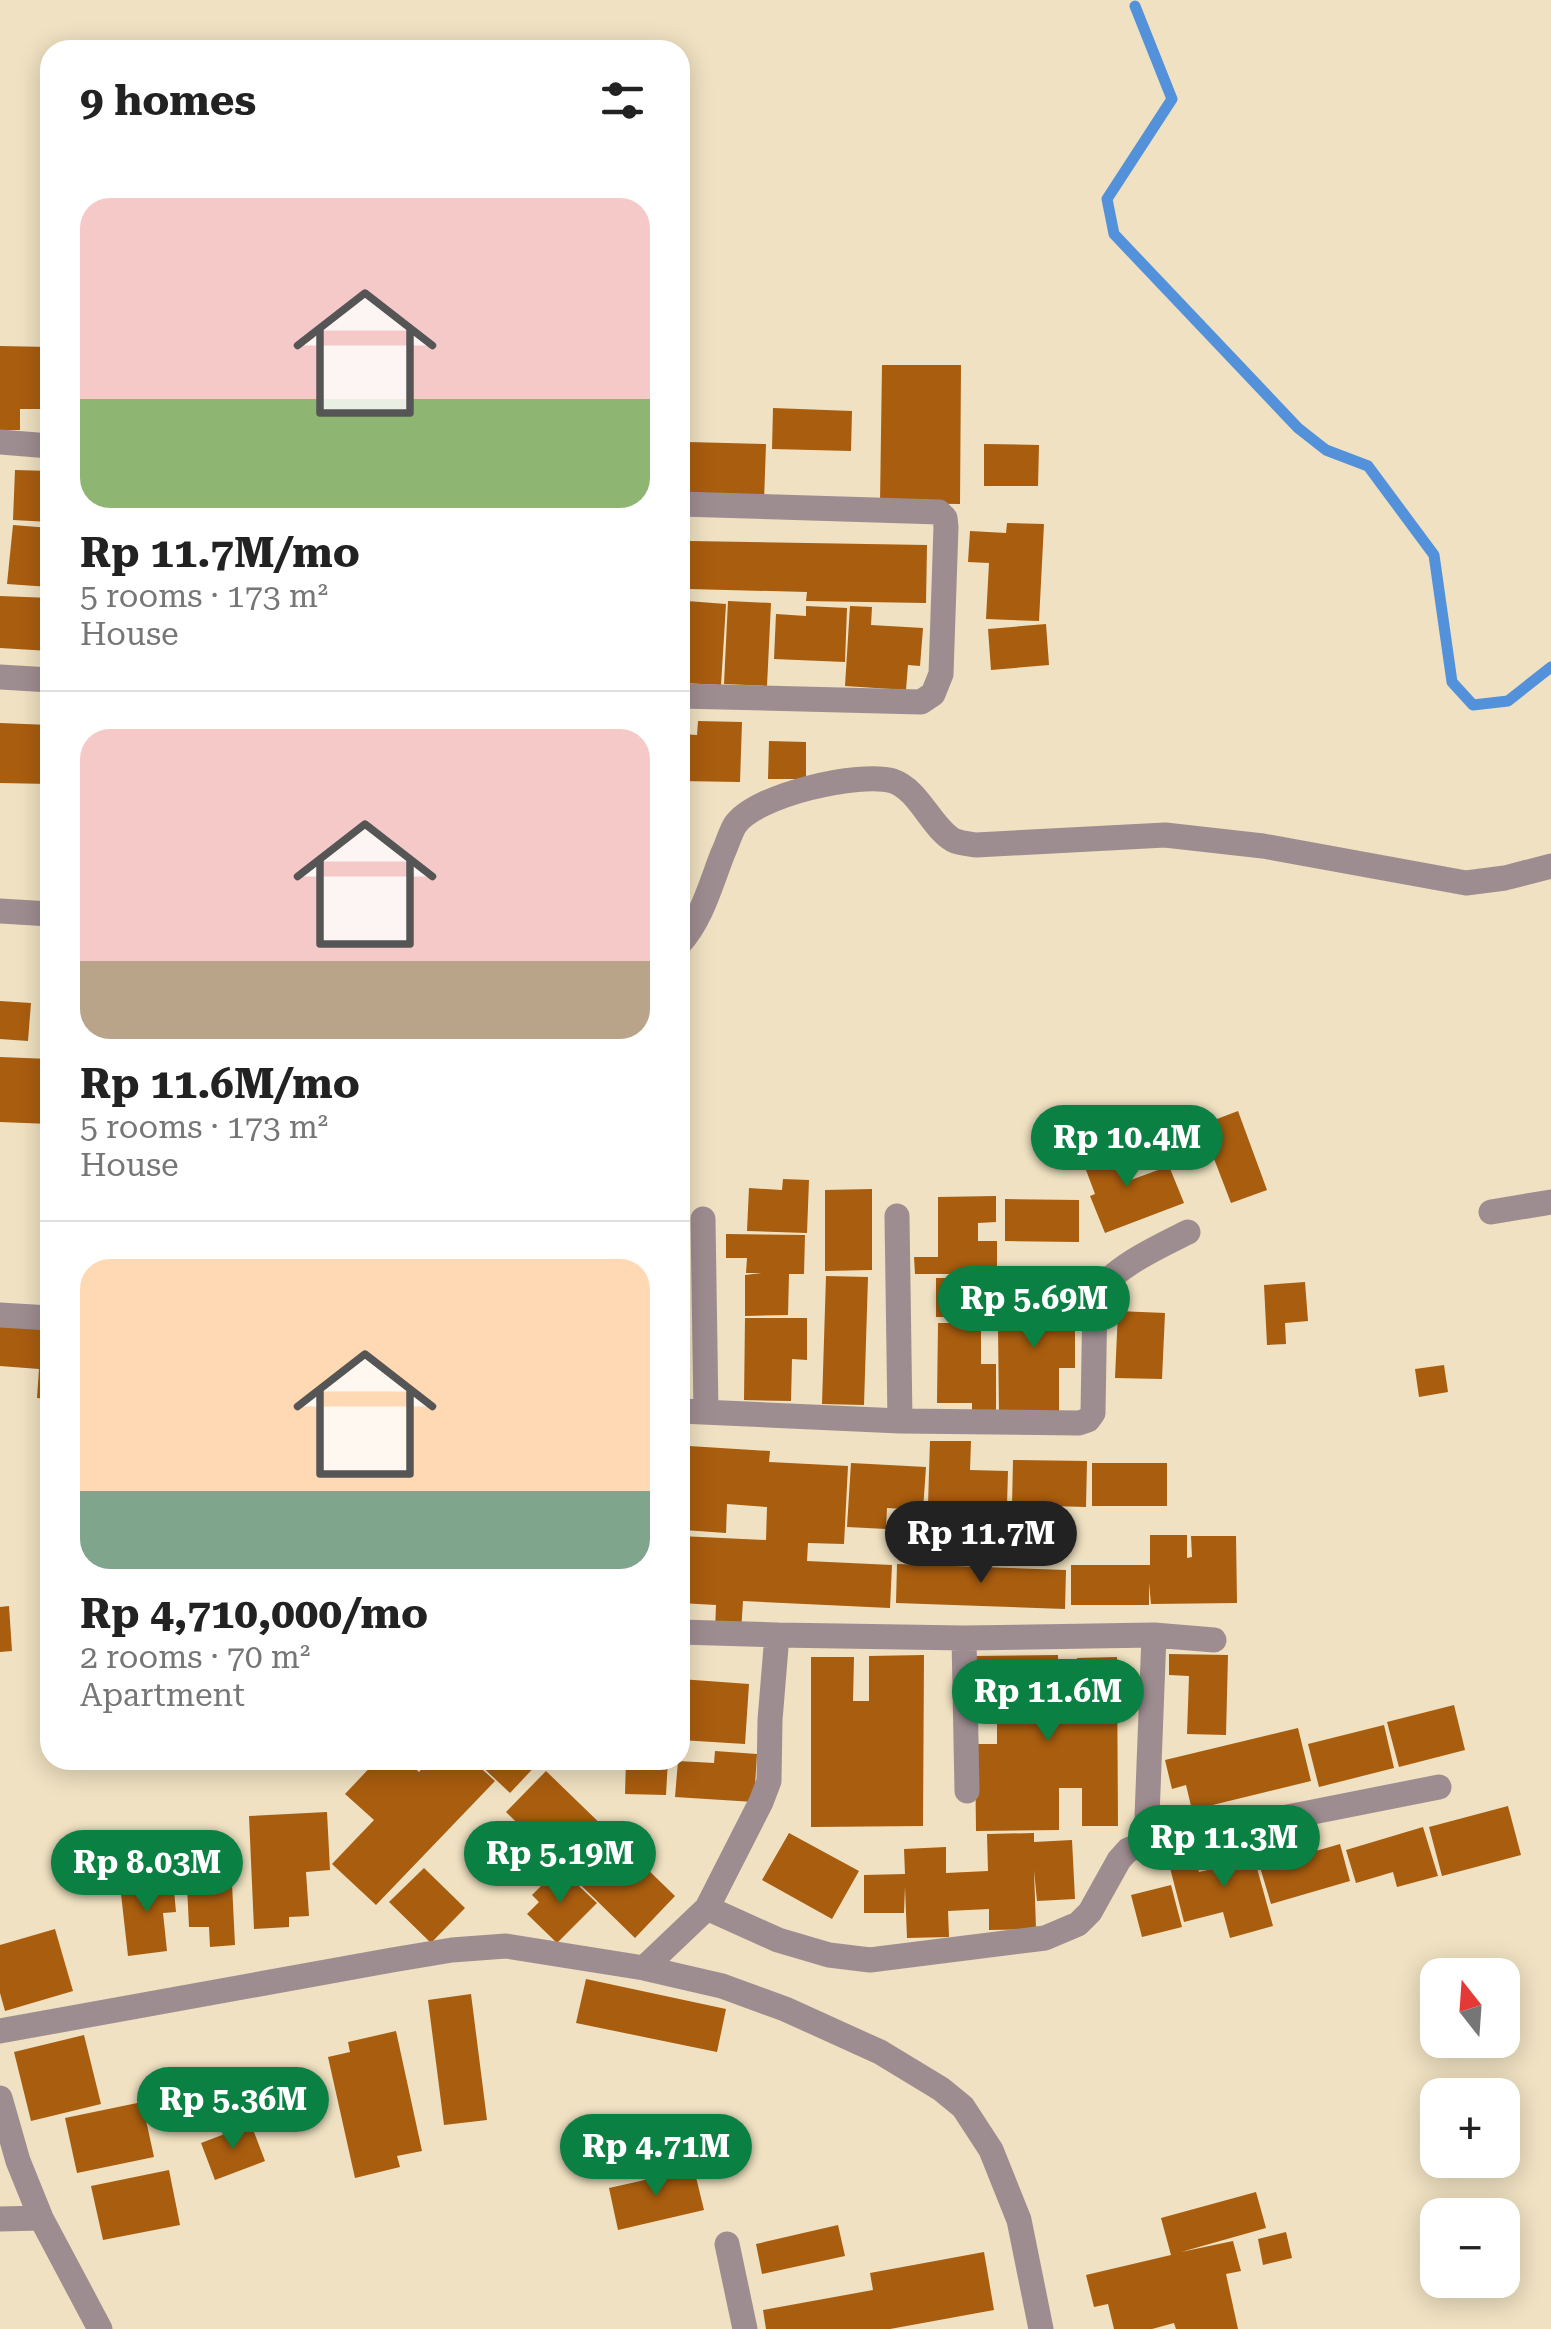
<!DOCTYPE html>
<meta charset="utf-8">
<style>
:root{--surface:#fff;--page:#f2f2f2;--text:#222;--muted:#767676;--line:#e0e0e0;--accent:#0b8043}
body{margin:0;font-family:"Roboto Serif",serif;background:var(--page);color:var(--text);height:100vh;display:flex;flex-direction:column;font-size:38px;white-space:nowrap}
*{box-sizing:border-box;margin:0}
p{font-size:32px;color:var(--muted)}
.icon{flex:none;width:55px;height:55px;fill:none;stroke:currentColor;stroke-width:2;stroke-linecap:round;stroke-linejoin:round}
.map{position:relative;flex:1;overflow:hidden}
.drawer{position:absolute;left:40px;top:40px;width:650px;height:1730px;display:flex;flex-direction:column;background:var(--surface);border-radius:30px;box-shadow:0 5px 25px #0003}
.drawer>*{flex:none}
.needle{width:65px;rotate:343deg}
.tools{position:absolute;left:1420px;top:1958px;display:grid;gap:20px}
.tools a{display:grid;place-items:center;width:100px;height:100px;border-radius:20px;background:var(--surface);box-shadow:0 5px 25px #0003;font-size:50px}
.price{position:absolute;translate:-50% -85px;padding:0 22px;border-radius:35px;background:var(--accent);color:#fff;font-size:32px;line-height:65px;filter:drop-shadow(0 2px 5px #0008)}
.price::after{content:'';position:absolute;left:50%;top:60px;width:30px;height:22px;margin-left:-15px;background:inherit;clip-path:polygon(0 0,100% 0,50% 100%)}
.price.selected{background:#222;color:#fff}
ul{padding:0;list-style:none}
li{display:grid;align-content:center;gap:20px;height:530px;padding:0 40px}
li+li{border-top:2px solid var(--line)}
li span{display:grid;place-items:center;height:310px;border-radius:30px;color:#555}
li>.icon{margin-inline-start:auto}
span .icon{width:180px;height:180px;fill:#fffc;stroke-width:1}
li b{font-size:42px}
h2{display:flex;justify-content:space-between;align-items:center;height:120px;padding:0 40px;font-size:42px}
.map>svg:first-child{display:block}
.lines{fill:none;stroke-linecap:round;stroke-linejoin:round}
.stream{stroke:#5392da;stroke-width:11}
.building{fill:#a95d0f}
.minor{stroke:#9e8d90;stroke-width:25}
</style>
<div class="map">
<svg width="1551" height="2329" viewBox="0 0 1551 2329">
<rect width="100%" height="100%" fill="#efe1c1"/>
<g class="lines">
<!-- stream -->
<path class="stream" d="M1135 6 1172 99 1107 199 1114 234 1298 428 1326 450 1368 466 1434 555 1452 682 1473 705 1508 701 1551 667"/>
</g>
<!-- building -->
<path class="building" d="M0 346 50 347V422L40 423V409H20V430H0Z
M882 365H961L960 504 880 503Z
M773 408 852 411 851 451 772 449Z
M688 442 766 444 764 501 686 498Z
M984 444 1039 445 1038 486H984Z
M15 470 50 471V522L13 520Z
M1007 523 1044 524 1039 621 986 619 989 563 968 562 970 531 1006 533Z
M13 525 50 528V587L7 584Z
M690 541 927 545 926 603 806 601 807 592 689 589Z
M680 545H685L684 603H680Z
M0 596 50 598V651L0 648Z
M687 601 726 604 721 685 682 683Z
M728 601 771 603 767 686 724 684Z
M806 606 847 608 845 662 774 659 776 614 806 616Z
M850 606 872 607 871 625 923 628 920 666 908 665 906 690 845 686Z
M1046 624 1049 665 991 670 988 629Z
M698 721 742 722 740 782 680 781V734L697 735Z
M0 723 50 725V784L0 783Z
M769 741 806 742V779H768Z
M0 1001 31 1003 28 1041 0 1039Z
M0 1057 50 1059V1124L0 1122Z
M1238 1111 1267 1190 1231 1203 1201 1125Z
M1113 1141 1128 1181 1169 1166 1184 1203 1105 1233 1090 1196 1095 1194 1080 1154Z
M783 1179 809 1180 807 1233 747 1231 749 1188 782 1190Z
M872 1189V1270L825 1271V1190Z
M996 1196V1222L978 1223V1241H997V1274H915L914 1257H938V1197Z
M1005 1199 1079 1200V1242L1005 1241Z
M726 1234 805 1235 804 1274H789L788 1315 745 1316V1275L762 1273H746L747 1258H726Z
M826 1276 868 1277 864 1405 822 1404Z
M936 1278H980V1317H936Z
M1305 1282 1308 1321 1285 1323 1286 1344 1267 1345 1264 1285Z
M1010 1285H1064L1063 1327H1075V1368H1059V1413L999 1414 998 1327H1010Z
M1118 1311 1165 1313 1162 1379 1115 1378Z
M745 1318H807V1360L792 1359 791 1401 744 1400Z
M0 1323 50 1328V1399L37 1398 39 1369 0 1366Z
M938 1323H981V1364H996V1412H972V1403H937Z
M1444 1365 1448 1392 1419 1397 1415 1369Z
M930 1441H971L970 1470 1008 1471 1006 1540 927 1538Z
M689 1446 770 1451 769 1462 848 1466 844 1544 808 1543 807 1561 892 1565 890 1608 743 1601 741 1632 715 1631 716 1605 680 1603V1536L766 1540 767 1507 727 1504 726 1533 684 1530Z
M1013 1460 1087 1461 1086 1507 1012 1505Z
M851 1463 926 1467 923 1510 887 1508 886 1529 847 1527Z
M1092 1463H1167V1506H1092Z
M1150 1535H1187V1558L1192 1557 1191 1536H1236L1237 1603 1151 1604 1149 1583V1605H1071V1565H1150Z
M897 1564 1066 1570 1065 1609 896 1603Z
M9 1606 12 1651 0 1652V1607Z
M1169 1654 1228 1655 1226 1735 1187 1734 1189 1676 1169 1675Z
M924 1655 923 1826 811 1827V1657H854L853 1701H869V1656Z
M1058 1655V1696L1077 1695V1658L1117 1657 1118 1826H1082V1788H1059V1830L976 1831 975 1744H997V1675H974V1656Z
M680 1679 749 1684 745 1744 680 1740Z
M1454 1705 1465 1750 1399 1767 1387 1722Z
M1384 1725 1394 1768 1319 1787 1308 1744Z
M1298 1728 1311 1781 1192 1810 1186 1785 1172 1789 1165 1760Z
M715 1751 757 1754 754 1802 675 1797 678 1761 714 1763Z
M377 1760H406L419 1772 430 1760H472L495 1781 376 1905 332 1864 374 1820 345 1794Z
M475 1760H541L510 1793Z
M626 1760H668L666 1795 625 1794Z
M546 1771 675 1896 635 1938 506 1812Z
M1508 1806 1521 1855 1442 1876 1429 1827Z
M327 1812 330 1870 306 1872 309 1916 289 1917V1927L254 1929 249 1816Z
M1423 1827 1438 1876 1397 1887 1393 1872 1356 1883 1346 1850Z
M789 1833 859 1871 832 1919 762 1880Z
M1034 1833V1842L1072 1840 1075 1899 1037 1901 1034 1870 1036 1929 989 1930V1909L948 1911 949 1937 907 1938 905 1887 904 1913H864V1875L905 1874 904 1849 946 1847V1873L988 1871 987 1834Z
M230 1843 235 1945 210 1947 209 1927H189L185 1845Z
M1250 1843 1273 1926 1230 1938 1223 1912 1184 1922 1169 1864 1195 1858 1199 1872 1212 1869 1208 1854Z
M1340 1844 1350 1881 1271 1904 1260 1867Z
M424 1868 465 1908 431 1943 389 1902Z
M566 1874 597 1903 557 1943 527 1914 539 1902 532 1895 552 1875 559 1882Z
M173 1879 176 1912 163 1913 167 1951 128 1956 120 1885Z
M1171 1885 1182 1927 1142 1937 1131 1895Z
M55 1929 73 1991 5 2011 0 1993V1945Z
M586 1979 726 2009 717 2052 576 2023Z
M471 1994 487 2120 444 2125 428 2000Z
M396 2031 422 2151 397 2156 400 2167 355 2178 328 2057 350 2052 348 2042Z
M84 2035 101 2104 31 2121 14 2052Z
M142 2102 154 2157 77 2173 65 2118Z
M251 2124 265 2161 215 2180 201 2143Z
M694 2169 704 2210 618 2230 609 2188Z
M169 2170 180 2225 103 2240 91 2186Z
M1256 2192 1266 2228 1181 2252 1233 2241 1241 2271 1226 2274 1238 2329H1176L1174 2323 1152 2329H1114L1108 2304 1094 2307 1086 2275 1171 2255 1161 2218Z
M838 2225 845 2256 762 2274 756 2244Z
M1286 2232 1292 2258 1263 2265 1258 2239Z
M984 2252 994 2310 890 2329H766L763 2310 873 2290 870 2273Z"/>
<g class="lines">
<!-- minor -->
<path class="minor" d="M0 442 50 446
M680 504 939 512 945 518 946 527 941 674 933 694 921 702 680 696
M0 677 50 680
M0 911 50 914
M680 943C702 919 711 883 723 853 727 845 730 833 735 825 755 795 860 771 893 781 919 790 931 827 953 840 959 843 969 844 976 845L1165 835 1263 846 1466 883 1505 878 1551 866
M1491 1212 1551 1202
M897 1216 900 1421
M703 1219 706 1412
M0 1315 50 1318
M680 1411 900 1421 1079 1423 1088 1420 1093 1413 1095 1294C1118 1265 1156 1248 1188 1232
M680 1632 777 1635 964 1638 1154 1635 1214 1640
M964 1638 967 1791
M1146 1843 1154 1635
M707 1908 778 1940 829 1955 870 1960 1045 1938 1078 1924 1090 1912 1119 1860 1128 1850 1136 1847 1439 1787
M644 1968 707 1908 761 1802 769 1781 770 1720 777 1635
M0 2031 392 1960 452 1950 506 1946 644 1968 722 1986 785 2009 880 2052 941 2089 963 2107 991 2150 1019 2220 1041 2329
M0 2098 18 2161 41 2218 100 2329
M0 2219 41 2218
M727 2244 745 2329"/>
</g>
</svg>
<div class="tools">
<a><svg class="needle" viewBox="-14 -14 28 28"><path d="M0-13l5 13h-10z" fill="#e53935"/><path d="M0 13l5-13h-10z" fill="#767676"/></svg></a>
<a>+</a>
<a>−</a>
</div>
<b class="price" style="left:1127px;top:1190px">Rp 10.4M</b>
<b class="price" style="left:1034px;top:1351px">Rp 5.69M</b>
<b class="price selected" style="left:981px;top:1586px">Rp 11.7M</b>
<b class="price" style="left:1048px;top:1744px">Rp 11.6M</b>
<b class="price" style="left:1224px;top:1890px">Rp 11.3M</b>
<b class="price" style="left:560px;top:1906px">Rp 5.19M</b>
<b class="price" style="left:147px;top:1915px">Rp 8.03M</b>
<b class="price" style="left:233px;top:2152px">Rp 5.36M</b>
<b class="price" style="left:656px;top:2199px">Rp 4.71M</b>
<section class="drawer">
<h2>9 homes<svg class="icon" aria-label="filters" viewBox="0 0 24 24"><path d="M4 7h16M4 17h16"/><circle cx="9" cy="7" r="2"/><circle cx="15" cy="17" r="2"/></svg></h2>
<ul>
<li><span style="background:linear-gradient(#f6c9c9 65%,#8fb573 0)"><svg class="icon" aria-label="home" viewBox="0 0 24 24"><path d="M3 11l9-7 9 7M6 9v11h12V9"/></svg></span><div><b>Rp 11.7M/mo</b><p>5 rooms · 173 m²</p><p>House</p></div></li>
<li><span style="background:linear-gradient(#f6c9c9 75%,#b9a48a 0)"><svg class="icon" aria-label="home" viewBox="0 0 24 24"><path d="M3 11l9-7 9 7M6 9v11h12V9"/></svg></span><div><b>Rp 11.6M/mo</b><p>5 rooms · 173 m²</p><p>House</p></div></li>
<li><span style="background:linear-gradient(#ffd9b3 75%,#7fa58c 0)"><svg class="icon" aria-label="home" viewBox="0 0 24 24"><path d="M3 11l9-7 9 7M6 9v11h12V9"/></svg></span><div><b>Rp 4,710,000/mo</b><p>2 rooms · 70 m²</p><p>Apartment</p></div></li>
</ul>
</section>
</div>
